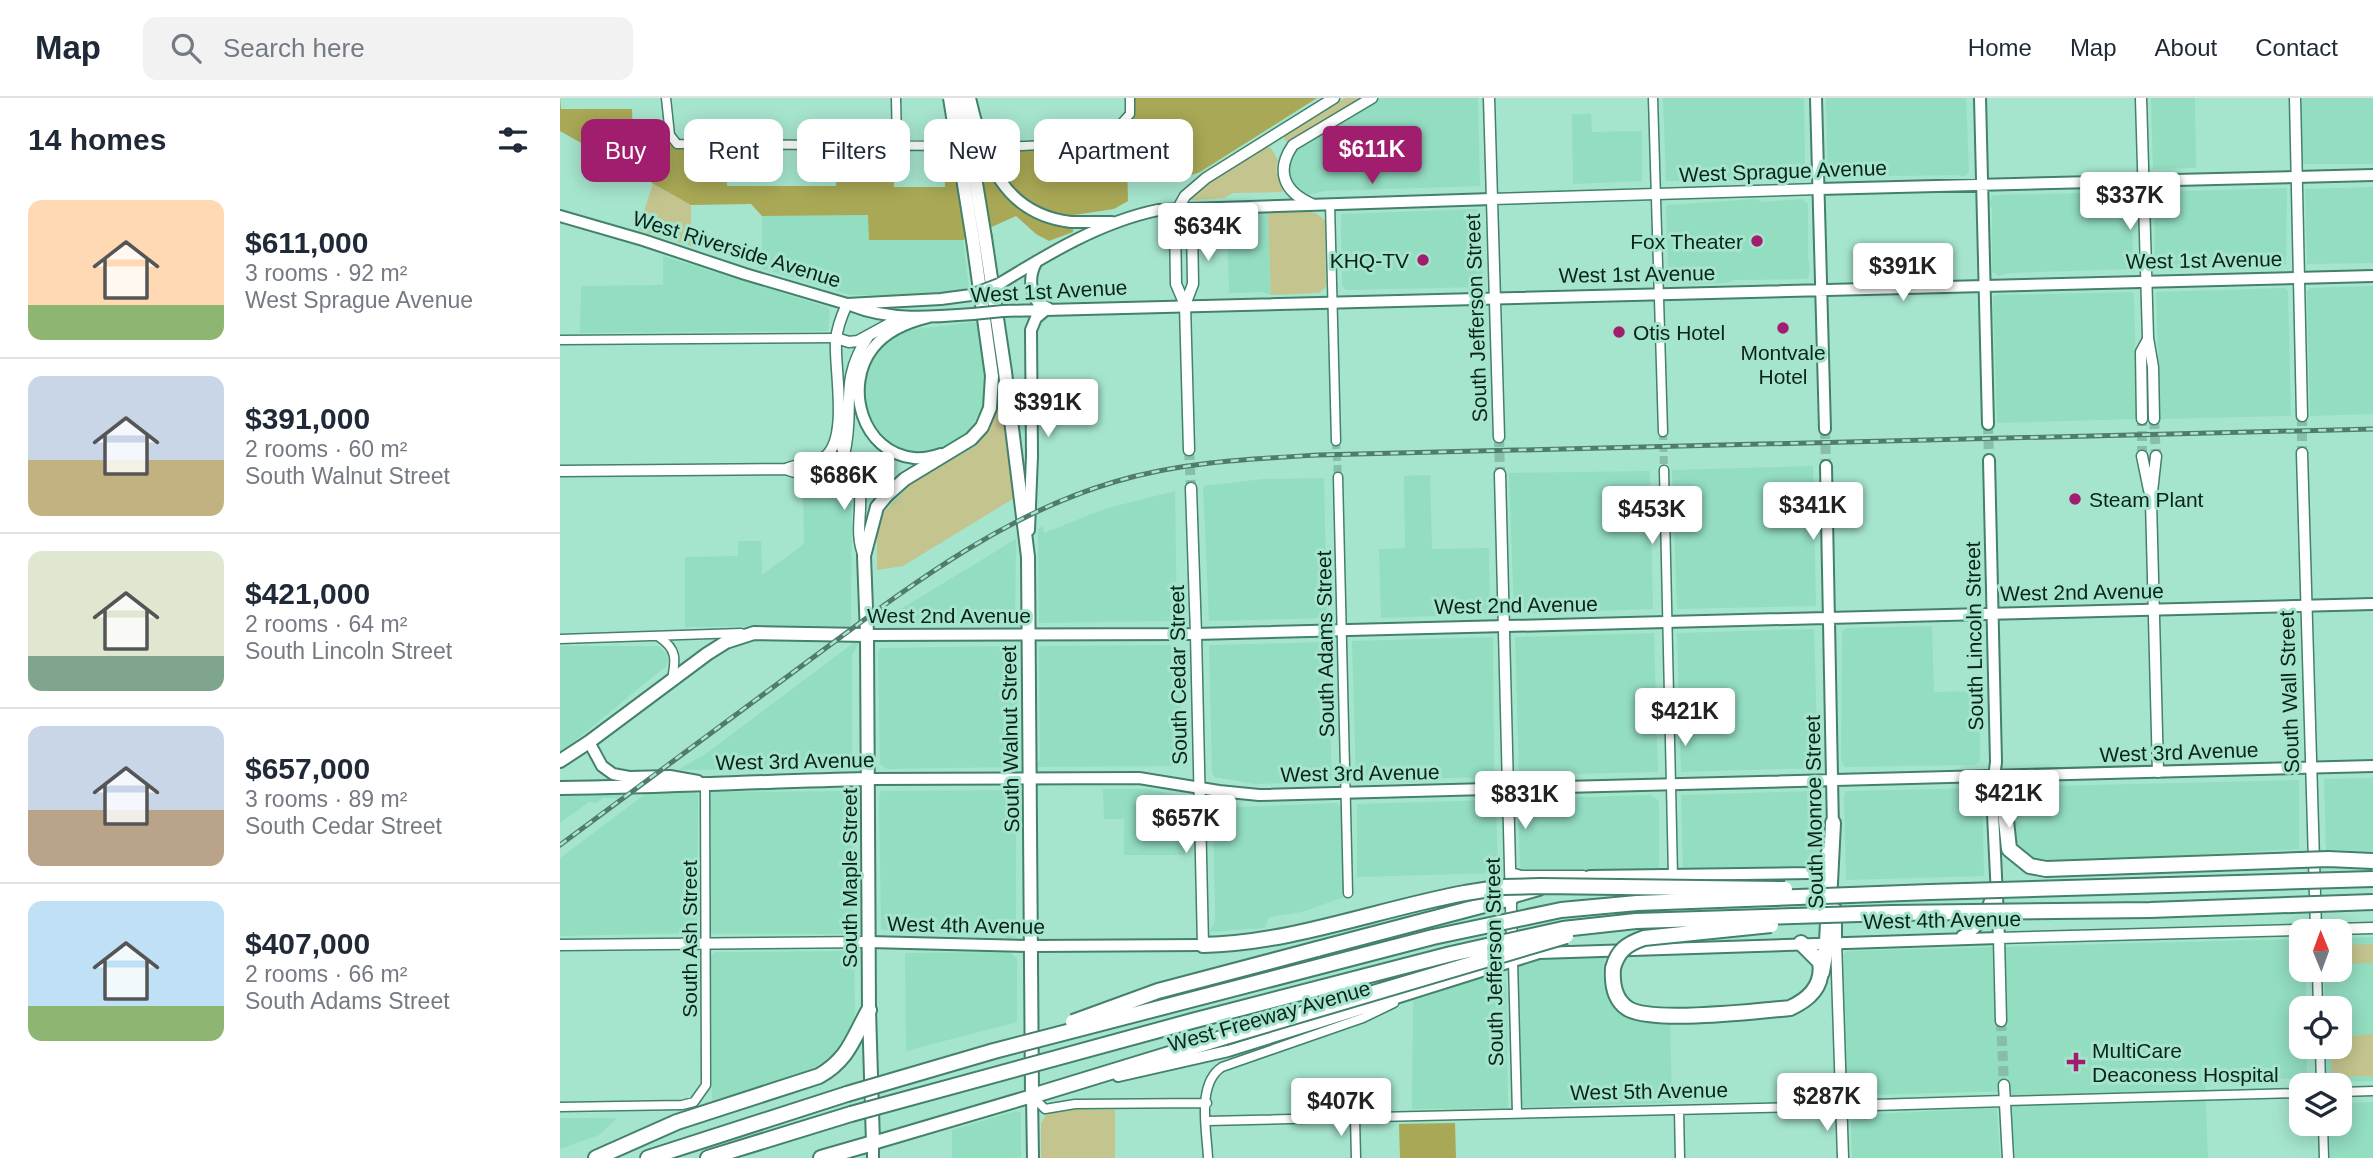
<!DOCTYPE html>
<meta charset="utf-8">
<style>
:root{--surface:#fff;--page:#f2f2f3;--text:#1f2937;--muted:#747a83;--line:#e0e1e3;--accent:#a11e6e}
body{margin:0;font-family:Arial,sans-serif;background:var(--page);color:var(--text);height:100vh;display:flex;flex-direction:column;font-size:26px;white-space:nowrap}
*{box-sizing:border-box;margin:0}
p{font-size:23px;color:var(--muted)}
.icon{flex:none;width:38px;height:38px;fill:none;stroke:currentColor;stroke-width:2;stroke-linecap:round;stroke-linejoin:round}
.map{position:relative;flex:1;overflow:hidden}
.panel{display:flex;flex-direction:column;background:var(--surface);width:560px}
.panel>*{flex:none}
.top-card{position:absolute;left:21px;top:21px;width:665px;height:63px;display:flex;gap:14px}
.needle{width:46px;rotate:359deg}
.tools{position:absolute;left:1729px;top:821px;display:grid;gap:14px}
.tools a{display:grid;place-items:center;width:63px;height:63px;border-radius:14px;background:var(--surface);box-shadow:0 4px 18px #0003;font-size:35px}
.price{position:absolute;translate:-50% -60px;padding:0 16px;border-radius:7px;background:#fff;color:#222;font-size:23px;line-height:46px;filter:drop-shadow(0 2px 4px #0008)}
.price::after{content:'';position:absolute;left:50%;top:42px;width:21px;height:16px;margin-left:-10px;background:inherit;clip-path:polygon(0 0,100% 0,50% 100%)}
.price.active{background:var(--accent);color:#fff}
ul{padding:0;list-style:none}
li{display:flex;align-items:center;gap:21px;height:175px;padding:0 28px}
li+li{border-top:2px solid var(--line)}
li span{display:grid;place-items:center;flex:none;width:196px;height:140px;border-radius:14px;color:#555}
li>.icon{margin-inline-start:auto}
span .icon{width:84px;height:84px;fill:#fffc;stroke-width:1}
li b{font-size:30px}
h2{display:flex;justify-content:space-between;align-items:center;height:84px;padding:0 28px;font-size:30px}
.pill{padding:0 24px;border-radius:14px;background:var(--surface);box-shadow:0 4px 18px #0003;font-size:24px;line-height:63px}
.pill.active{background:var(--accent);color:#fff}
header{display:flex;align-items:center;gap:42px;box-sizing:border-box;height:98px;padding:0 35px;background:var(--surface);border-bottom:2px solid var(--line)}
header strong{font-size:33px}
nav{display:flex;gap:38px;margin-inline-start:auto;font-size:24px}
.search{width:490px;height:63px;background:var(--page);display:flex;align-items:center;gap:18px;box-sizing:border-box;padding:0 24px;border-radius:14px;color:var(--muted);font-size:26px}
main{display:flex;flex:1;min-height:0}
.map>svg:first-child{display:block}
.built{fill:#93ddc1}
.green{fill:#c3c48e}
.forest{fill:#a8a856}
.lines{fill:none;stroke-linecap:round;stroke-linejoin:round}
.minor-tunnel{stroke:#87bea9;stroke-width:8;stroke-dasharray:8 4;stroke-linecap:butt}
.tertiary-tunnel{stroke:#87bea9;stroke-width:10;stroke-dasharray:10 5;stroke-linecap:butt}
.secondary-tunnel{stroke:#87bea9;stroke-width:10;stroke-dasharray:10 5;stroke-linecap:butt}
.minor-casing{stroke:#43816b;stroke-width:11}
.tertiary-casing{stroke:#43816b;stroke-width:13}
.secondary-casing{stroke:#43816b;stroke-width:14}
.primary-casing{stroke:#43816b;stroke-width:16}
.motorway-casing{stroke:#43816b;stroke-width:18}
.minor{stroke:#fff;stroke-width:8}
.tertiary{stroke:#fff;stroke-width:10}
.secondary{stroke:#fff;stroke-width:10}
.primary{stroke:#fff;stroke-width:12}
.motorway{stroke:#fff;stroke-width:14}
.rail-casing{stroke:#517c6c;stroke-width:5}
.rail{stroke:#a6e5cd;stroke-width:2.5;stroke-dasharray:8;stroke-linecap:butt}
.secondary-bridge-casing{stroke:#43816b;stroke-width:14;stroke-linecap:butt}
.primary-bridge-casing{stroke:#43816b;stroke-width:16;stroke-linecap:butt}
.motorway-bridge-casing{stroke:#43816b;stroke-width:18;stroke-linecap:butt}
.secondary-bridge{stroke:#fff;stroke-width:10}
.primary-bridge{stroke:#fff;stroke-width:12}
.motorway-bridge{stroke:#fff;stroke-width:14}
.poi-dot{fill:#a11e6e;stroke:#a6e5cd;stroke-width:2.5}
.labels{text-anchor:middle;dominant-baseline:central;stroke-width:6;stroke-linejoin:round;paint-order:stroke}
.street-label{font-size:21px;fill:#0a241b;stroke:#a6e5cd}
.poi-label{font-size:21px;fill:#0a241b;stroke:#a6e5cd;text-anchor:start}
</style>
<header>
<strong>Map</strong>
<div class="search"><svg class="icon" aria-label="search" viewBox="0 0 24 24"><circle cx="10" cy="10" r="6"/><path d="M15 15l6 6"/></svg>Search here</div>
<nav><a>Home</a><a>Map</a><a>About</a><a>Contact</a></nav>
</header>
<main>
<section class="panel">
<h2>14 homes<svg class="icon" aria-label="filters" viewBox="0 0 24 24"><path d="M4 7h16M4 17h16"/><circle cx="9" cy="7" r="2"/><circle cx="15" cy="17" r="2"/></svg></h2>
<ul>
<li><span style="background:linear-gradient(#ffd9b3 75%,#8fb573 0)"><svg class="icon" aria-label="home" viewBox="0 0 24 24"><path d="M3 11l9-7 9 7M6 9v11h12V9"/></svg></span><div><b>$611,000</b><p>3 rooms · 92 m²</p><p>West Sprague Avenue</p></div></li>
<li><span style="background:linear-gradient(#c9d6e8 60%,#c2b280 0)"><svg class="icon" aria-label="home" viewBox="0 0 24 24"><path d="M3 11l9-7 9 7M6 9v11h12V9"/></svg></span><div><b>$391,000</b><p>2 rooms · 60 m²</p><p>South Walnut Street</p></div></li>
<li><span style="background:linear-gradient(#dfe7d0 75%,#7fa58c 0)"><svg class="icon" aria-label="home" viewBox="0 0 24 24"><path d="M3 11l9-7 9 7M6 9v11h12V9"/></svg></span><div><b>$421,000</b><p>2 rooms · 64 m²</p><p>South Lincoln Street</p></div></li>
<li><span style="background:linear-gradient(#c9d6e8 60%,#b9a48a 0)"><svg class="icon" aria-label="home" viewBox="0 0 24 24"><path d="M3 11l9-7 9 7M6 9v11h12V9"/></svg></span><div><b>$657,000</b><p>3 rooms · 89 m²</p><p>South Cedar Street</p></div></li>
<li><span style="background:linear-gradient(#bfe0f5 75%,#8fb573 0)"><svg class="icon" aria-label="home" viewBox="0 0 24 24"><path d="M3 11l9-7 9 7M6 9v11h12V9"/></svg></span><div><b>$407,000</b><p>2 rooms · 66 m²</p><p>South Adams Street</p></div></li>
</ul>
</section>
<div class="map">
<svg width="1813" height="1060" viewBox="0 0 1813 1060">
<rect width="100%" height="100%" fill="#a6e5cd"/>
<!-- built -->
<path class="built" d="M820 0H918L920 88 765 93 748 97 734 88 727 71 733 54Z
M1103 0H1244L1245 67 1248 76 1246 80 1238 83 1231 81 1106 83Z
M1266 0H1406L1409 74 1404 78 1395 77 1283 79 1271 82 1268 78Z
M1591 0H1635L1636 70 1593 71Z
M1742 0H1813V66H1743L1740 18Z
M1012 16H1031L1032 34 1082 33V83L1013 86Z
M1813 89V165L1747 166 1745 91Z
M1727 90 1726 167 1595 171 1594 94Z
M1571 94 1572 97 1573 171 1449 175 1439 178 1432 174V111L1429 105 1433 97Z
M1196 101 1202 104 1242 101 1248 106V158L1250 174 1247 181 1175 182 1167 185 1132 186 1108 183 1106 107Z
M917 111 921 114 923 185 921 189 786 192 782 188 781 116Z
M708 115 711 197 703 194 669 195 667 117Z
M309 117 310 142H403L409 191 366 197H291L197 169 202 154V118Z
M103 158 267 209 270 213 268 233 20 235 21 188 103 187Z
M1813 188V316L1750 318 1747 193 1750 190Z
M1725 190 1728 194 1731 318 1600 321 1596 194Z
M1572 194 1574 197 1577 321 1437 325 1433 199 1439 196 1448 197Z
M415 224 419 228 425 289 422 310 409 332 388 347 357 356 344 354 321 340 305 318 301 281 318 248 340 233Z
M283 368 291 374 296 387 292 399 291 528 125 529V459L178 458V443H201L202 477 244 446 243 382 267 377Z
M1253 368 1256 508 1117 511 1112 372Z
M1090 373 1093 511 954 516 949 375Z
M870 377 872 451 929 450 930 516 821 520 819 451 845 450 844 378Z
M764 380 767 520 649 523 643 388 703 381Z
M615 393 617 523 479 525 478 431 483 428 484 435 544 411Z
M456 441 455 526 317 527 316 526Z
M1372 528 1374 594 1420 593V664L1414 667 1285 669 1281 662 1282 533 1287 530Z
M1254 531 1258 670 1121 674 1117 535Z
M1094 535 1098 674 959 677 955 539Z
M933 539 934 677 931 679 796 682 792 543Z
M296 543 299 545 292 557V670L118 672 148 654Z
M768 544 772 682 770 684 695 686 654 679 652 675 649 547Z
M615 547 619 551 622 662 619 668 475 669V666L480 662 479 548Z
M0 548H99L107 556 108 563 105 569 0 655Z
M450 548 457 553 458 664 455 669 327 671 320 667 318 556 320 550Z
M1813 680V753L1766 752 1764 681Z
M1739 682V751L1562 761 1480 763 1463 754 1455 745 1450 723V689Z
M1422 690 1424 778 1286 782 1284 697 1287 693Z
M543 691H590L621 698 625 757H564V721H544Z
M450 692 456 697V839L448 841 441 834 342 835 321 831 319 698 321 693Z
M287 693 293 697V832L288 836H153L150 831V696L153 694Z
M1254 693 1260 698 1261 756 1258 765 1254 768 1182 773 1123 771 1121 697Z
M65 694 57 700H43L37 705 29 704 0 725V695Z
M88 694H133L138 697 137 835 0 838V760Z
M1090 697 1097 701 1099 704V771L962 775 960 773 958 706 962 701Z
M933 702 936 705 938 775 797 779V706Z
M777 705 781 710 784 799 742 814 709 819 705 830 649 834 655 823V815L653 720 655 710Z
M1813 839V983L1772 984 1768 982 1767 979 1766 949 1780 948V910H1765L1764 872H1780V840Z
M1741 841V872H1746V910H1741V948L1747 949V980L1645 983 1648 1060H1453L1450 993 1310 997 1288 1001 1285 996 1283 857 1287 853Z
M288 853 294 858 295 912 292 930 280 952 252 971 152 1005 151 857 156 854Z
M450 854 457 861V924L346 953 345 855Z
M1045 859 1042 875 1045 891 1053 905 1076 921 1110 922 1112 1005 960 1009 957 872 960 866 980 860Z
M938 874 944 877 946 888 948 1010 852 1011 853 903Z
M1813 1004V1060H1770L1769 1026H1780V1005Z
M1437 1010 1440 1060H1292L1291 1027 1294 1017Z
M456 1013 461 1015V1060H392V1032Z
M0 1020H57L39 1037 0 1051Z"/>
<!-- green -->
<path class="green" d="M785 0H801L729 44 724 42V37Z
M705 48 711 50 718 62 716 73 723 91 722 94 673 95 664 100 632 102 630 100 639 90Z
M93 85 131 107V148L78 132Z
M745 112 757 116 765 122 766 189 759 195 711 197 708 115Z
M439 298H443L456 399 343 468 317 472V437L323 415 351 386 417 347 433 323Z
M1813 846V865L1780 866V847Z
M1813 936V978L1771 979 1772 949 1780 948V939Z
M494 1011 555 1012V1060H481V1026L487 1014Z"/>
<!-- forest -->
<path class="forest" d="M0 0 1 11H72L73 43H106L115 51 166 50 167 88H276V54L333 53 334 89H385L384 53 457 52 529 43 559 33 572 17 573 0H757L640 74 623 80 622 45 567 62 568 103 554 111 514 117 513 134 489 143 476 136 456 118 403 142H309L308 117 202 118 191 106 131 107 0 33Z
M895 1025 896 1060H840L839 1026Z"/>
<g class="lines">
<!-- minor-tunnel -->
<path class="minor-tunnel" d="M1103 334 1104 372
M776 343 778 379"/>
<!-- tertiary-tunnel -->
<path class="tertiary-tunnel" d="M1742 318V355
M1594 321 1596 358
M939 339 940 376
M629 352 631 390
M1582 358V321
M1441 923 1444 987"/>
<!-- secondary-tunnel -->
<path class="secondary-tunnel" d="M1428 326 1429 362
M1265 331 1266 368"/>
<!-- minor casing -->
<g class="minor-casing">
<path id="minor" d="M106 0 110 37 117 46 402 48
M336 0 337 48
M1093 0 1103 334
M419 49C451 49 534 48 559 28 563 24 567 19 570 16V0
M770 106 776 343
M0 242 276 240
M1104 372 1113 778
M778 379 788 795
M99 539C117 551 116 561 112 581
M0 541 181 535
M953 863 957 1015
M1757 872 1758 910
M1760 948 1761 987
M1780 994 1813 993
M472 998 485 1011 515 1006 647 1005
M1445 1003 1741 995
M0 1009 122 1007 134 1004 146 987 145 684
M1119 1012 1120 1060
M795 1020 796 1060
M647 1023 1281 1008
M1763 1026 1764 1060
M648 1060C647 1033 636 986 662 969L803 920 834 905"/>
</g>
<!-- tertiary casing -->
<g class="tertiary-casing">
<path id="tertiary" d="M929 0 939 339
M1581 0 1588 240 1593 269 1594 321
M1735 0 1742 318
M932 101 1259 91
M752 106C724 94 715 73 733 47L812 0
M625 207 633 186 632 126 634 111
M276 240 289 244 298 243 342 219
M1582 321 1581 254 1588 241
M629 352 625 207 616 186 615 124 620 107 625 98 646 80 774 0
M1742 355 1756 831
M284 357C289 365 295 372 298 381 305 407 293 433 304 458
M1582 358 1589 392
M1596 358 1591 403 1598 674
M226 371C239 365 255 367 266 358 289 338 274 270 276 242 277 229 282 217 287 206
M0 373 226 371C248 380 268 376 284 357 296 309 277 285 309 237
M940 376 952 848
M631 390 636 536 643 847
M951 775 961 778H1023
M1276 844 1283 1060
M0 847 309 844
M1441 923 1439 840 1813 830
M1444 987 1448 1060
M1281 1008 1445 1003"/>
</g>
<!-- secondary casing -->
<g class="secondary-casing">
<path id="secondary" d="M1256 0 1265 331
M1420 0 1428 326
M1259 91 1813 77
M0 118 83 142 185 176 287 206 381 201 411 197
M511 124H552
M477 163C469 176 469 192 478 205L488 210
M439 186C488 156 540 124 598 112L932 101
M293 208C330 223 374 219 413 216
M443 213 1813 178
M369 219C348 224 327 232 313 250 283 288 302 355 354 360 363 361 372 359 381 356
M278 332 284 357
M1266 368 1273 732
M469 432 472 358 471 232 476 220 488 210
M307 537 636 536 1813 506
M29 644 42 668 53 676 69 679 110 678 138 683
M308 681 579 680 659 693 699 697 1813 668
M1005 785 1030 778 1249 775 1260 770 1268 752
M951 800 979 792
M1276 811V844
M1402 838C1423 829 1428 811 1434 790
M309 844 471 848 643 847
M558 978 668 953 979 855 1439 840 1432 695 1436 664 1429 362
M313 1060V1045
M473 1060 472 998 477 997"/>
</g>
<!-- primary casing -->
<g class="primary-casing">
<path id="primary" d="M413 142 432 278 430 310 422 329 411 341 345 381 327 397 317 409 304 458 307 537 309 912 313 1045 472 998 468 459 445 274 425 140
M0 663 29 644 147 556 166 544 194 535 307 537
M0 690C103 689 205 683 308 681"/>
</g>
<!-- motorway casing -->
<g class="motorway-casing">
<path id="motorway" d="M1436 678 1443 694 1449 751 1470 768 1486 771 1658 765
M643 847C733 845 818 811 905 795
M757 851 951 800
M1053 870C1052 884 1054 901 1067 910 1089 926 1199 913 1230 910 1250 901 1264 887 1260 864L1241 845
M1262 874 1267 844 1273 725
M472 998 665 939
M36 1060 117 1024 259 978C289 961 293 940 309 912
M88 1060 287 996
M148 1060 291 1016
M261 1060 313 1045"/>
</g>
<!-- minor -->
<use href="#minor" class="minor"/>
<!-- tertiary -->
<use href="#tertiary" class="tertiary"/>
<!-- secondary -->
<use href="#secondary" class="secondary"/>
<!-- primary -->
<use href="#primary" class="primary"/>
<!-- motorway -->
<use href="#motorway" class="motorway"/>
<!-- rail casing -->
<g class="rail-casing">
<path id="rail" d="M0 747C83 685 167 623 251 561 346 491 439 418 554 384 621 364 689 361 758 357L1813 331"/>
</g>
<!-- rail -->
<use href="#rail" class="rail"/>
<!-- secondary-bridge casing -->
<g class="secondary-bridge-casing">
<path id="secondary-bridge" d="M410 0C424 60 442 116 511 124
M411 197 439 186
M413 216 443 213"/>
</g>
<!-- primary-bridge casing -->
<g class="primary-bridge-casing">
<path id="primary-bridge" d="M390 0 413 142
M402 0 425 140"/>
</g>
<!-- motorway-bridge casing -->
<g class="motorway-bridge-casing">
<path id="motorway-bridge" d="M1658 765 1768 761 1813 763
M905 795 943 789 980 788 1225 791
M1053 870C1058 852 1067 846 1084 840L1211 827
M513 924 598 893 757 851
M665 939 1006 838
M287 996 434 953 873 839 1001 812 1077 805 1370 794 1813 781
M291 1016 632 923 891 856 1003 831 1076 823 1331 815 1590 812 1813 804"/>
</g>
<!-- secondary-bridge -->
<use href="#secondary-bridge" class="secondary-bridge"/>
<!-- primary-bridge -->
<use href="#primary-bridge" class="primary-bridge"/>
<!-- motorway-bridge -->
<use href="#motorway-bridge" class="motorway-bridge"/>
</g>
<!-- markers -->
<g class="poi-dot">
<circle cx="1197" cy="143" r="7"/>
<circle cx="863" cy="162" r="7"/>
<circle cx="1223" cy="230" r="7"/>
<circle cx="1059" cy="234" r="7"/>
<circle cx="1515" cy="401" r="7"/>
<path d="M1512.5 953.5h7v7h7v7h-7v7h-7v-7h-7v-7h7z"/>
</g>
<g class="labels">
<!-- street labels -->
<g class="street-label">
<text transform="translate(1223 73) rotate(-2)">West Sprague Avenue</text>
<text transform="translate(177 151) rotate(17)">West Riverside Avenue</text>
<text transform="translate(1644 162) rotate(-1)">West 1st Avenue</text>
<text transform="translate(1077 176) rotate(-1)">West 1st Avenue</text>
<text transform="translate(489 193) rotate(-3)">West 1st Avenue</text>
<text transform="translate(916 220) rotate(-92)">South Jefferson Street</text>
<text transform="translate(1522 494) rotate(-1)">West 2nd Avenue</text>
<text transform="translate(956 507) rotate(-1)">West 2nd Avenue</text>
<text x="389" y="517">West 2nd Avenue</text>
<text transform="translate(1414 538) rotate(-91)">South Lincoln Street</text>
<text transform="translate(765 546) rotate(-91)">South Adams Street</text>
<text transform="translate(618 577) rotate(-91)">South Cedar Street</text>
<text transform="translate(1729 594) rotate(-92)">South Wall Street</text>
<text transform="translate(450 641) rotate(-91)">South Walnut Street</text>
<text transform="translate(1619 654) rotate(-2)">West 3rd Avenue</text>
<text transform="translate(235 663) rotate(-1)">West 3rd Avenue</text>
<text transform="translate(800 675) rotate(-1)">West 3rd Avenue</text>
<text transform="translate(1254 714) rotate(-91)">South Monroe Street</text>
<text transform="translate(289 780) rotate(-90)">South Maple Street</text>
<text transform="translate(1382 822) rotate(-1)">West 4th Avenue</text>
<text transform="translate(406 827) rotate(1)">West 4th Avenue</text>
<text transform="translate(129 841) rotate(-90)">South Ash Street</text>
<text transform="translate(934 864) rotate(-91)">South Jefferson Street</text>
<text transform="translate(709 918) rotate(-16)">West Freeway Avenue</text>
<text transform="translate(1089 993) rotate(-1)">West 5th Avenue</text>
</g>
<!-- poi labels -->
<g class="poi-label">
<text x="1183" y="143" text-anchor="end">Fox Theater</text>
<text x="849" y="162" text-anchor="end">KHQ-TV</text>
<text x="1073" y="234">Otis Hotel</text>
<text x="1223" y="254" text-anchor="middle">Montvale<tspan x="1223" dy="24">Hotel</tspan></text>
<text x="1529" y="401">Steam Plant</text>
<text x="1532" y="952">MultiCare<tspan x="1532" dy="24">Deaconess Hospital</tspan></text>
</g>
</g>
</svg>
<div class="tools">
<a><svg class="needle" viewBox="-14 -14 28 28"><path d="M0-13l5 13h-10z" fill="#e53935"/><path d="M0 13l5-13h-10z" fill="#747a83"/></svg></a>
<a><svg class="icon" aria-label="locate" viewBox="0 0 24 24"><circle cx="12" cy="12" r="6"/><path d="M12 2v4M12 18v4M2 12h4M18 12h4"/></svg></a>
<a><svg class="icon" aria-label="layers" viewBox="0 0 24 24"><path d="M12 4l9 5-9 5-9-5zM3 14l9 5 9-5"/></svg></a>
</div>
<b class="price active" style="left:812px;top:88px">$611K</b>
<b class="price" style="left:1570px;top:134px">$337K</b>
<b class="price" style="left:648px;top:165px">$634K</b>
<b class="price" style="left:1343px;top:205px">$391K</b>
<b class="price" style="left:488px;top:341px">$391K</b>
<b class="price" style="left:284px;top:414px">$686K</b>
<b class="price" style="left:1253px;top:444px">$341K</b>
<b class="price" style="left:1092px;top:448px">$453K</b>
<b class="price" style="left:1125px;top:650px">$421K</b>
<b class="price" style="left:1449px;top:732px">$421K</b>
<b class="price" style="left:965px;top:733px">$831K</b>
<b class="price" style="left:626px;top:757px">$657K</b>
<b class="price" style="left:1267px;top:1035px">$287K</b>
<b class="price" style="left:781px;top:1040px">$407K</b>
<div class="top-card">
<a class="pill active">Buy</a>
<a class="pill">Rent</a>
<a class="pill">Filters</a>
<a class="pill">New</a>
<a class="pill">Apartment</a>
</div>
</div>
</main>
